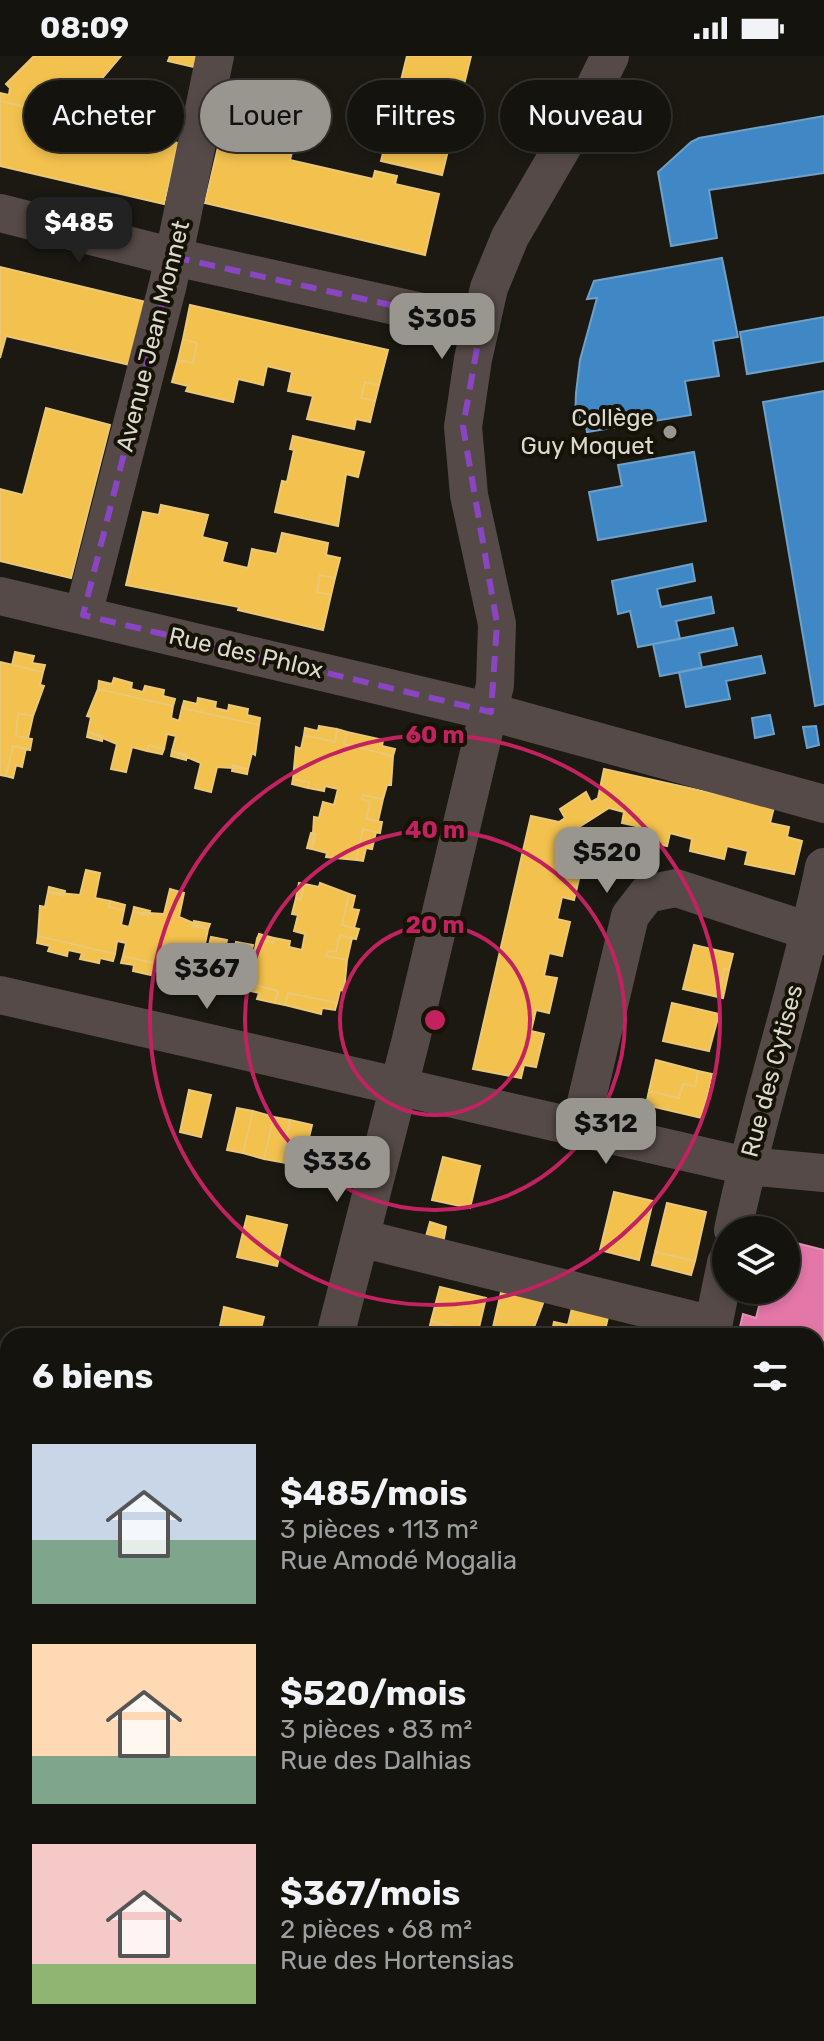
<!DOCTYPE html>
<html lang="fr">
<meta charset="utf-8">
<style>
:root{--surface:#14130e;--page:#1d1c17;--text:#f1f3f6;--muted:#9d9e9e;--line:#33322e;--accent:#98968e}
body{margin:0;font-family:Rubik,sans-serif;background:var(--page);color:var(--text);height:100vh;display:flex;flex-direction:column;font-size:30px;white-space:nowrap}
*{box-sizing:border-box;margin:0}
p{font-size:26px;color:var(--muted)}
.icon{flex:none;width:44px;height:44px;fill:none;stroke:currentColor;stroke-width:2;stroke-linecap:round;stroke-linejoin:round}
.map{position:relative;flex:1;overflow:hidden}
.details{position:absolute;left:0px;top:1272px;width:824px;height:714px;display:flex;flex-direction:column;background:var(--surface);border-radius:24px 24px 0 0;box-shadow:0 4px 12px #0003,0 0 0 2px var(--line)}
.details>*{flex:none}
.top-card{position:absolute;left:24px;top:24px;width:776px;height:72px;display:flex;gap:16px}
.tools{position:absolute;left:712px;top:1160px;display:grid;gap:16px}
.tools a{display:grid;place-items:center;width:88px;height:88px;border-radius:50%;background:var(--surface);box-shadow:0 4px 12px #0003,0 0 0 2px var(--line);font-size:40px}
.price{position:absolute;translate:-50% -68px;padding:0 18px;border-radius:16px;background:var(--accent);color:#111;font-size:26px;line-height:52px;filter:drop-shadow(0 2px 4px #0008)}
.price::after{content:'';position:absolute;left:50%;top:48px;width:24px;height:18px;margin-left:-12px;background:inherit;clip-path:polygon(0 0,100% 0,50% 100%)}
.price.active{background:#222;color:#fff}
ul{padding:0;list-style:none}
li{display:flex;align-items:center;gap:24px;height:200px;padding:0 32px}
li span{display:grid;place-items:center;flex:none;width:224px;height:160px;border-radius:0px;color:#555}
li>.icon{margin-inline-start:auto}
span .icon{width:96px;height:96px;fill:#fffc;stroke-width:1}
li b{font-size:34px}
h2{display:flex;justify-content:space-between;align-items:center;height:96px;padding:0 32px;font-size:34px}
.pill{padding:0 28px;border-radius:36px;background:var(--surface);box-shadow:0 4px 12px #0003,0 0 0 2px var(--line);font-size:28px;line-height:72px}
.pill.active{background:var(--accent);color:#111}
.status{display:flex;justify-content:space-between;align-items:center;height:56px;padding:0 40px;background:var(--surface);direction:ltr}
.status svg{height:22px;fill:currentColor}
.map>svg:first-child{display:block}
.forest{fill:#41482e}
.homes{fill:#f2c14e;stroke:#ebc875;stroke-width:2}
.schools{fill:#3f88c5;stroke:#6ea0c8;stroke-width:2}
.health{fill:#e377a8;stroke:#e194b4;stroke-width:2}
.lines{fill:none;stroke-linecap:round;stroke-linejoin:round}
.lane{stroke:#554a47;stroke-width:18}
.street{stroke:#554a47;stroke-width:38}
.marked{fill:none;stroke:#8a46c2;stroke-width:6;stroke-dasharray:16 10;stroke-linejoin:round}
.ring{fill:none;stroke:#c32261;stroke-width:4}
.poi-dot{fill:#98968e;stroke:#161206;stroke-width:3}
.labels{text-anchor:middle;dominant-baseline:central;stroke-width:8;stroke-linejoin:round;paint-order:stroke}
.street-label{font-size:24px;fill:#dcd9d0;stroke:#161206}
.poi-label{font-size:24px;fill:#dcd9d0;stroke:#161206;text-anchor:end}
.centre{fill:#c32261;stroke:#161206;stroke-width:4}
.ring-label{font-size:24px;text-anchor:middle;font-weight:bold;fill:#c32261;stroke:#161206;stroke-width:8;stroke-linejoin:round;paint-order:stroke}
</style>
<div class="status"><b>08:09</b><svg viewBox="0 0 49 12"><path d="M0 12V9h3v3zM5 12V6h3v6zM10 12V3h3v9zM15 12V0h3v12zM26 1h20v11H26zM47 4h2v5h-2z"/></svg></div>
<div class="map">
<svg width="824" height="1985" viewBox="0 0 824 1985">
<rect width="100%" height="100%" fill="#1b1912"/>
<!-- forest -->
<path class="forest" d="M0 1444 8 1451V1978H427L412 1985H0Z"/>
<!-- homes -->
<path class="homes" d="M34 0H121L82 46 71 35 65 41 38 35 34 53 0 45V37L9 39 10 32 6 28Z
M170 0H196L194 11 168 5Z
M407 0H471L442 119 381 105Z
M0 45 60 58 62 51 76 55 74 62 124 74 126 67 141 71 139 77 178 87 164 148 0 110Z
M241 49 273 57 270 71 237 64Z
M219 87 262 97 264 89 292 96 290 104 373 123 375 115 397 120 395 128 439 138 425 199 205 147Z
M0 211 146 246 130 309 6 280 0 302Z
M190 249 388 294 379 329 365 326 361 342 375 345 370 366 356 363 354 373 307 363 313 340 288 335 292 316 267 310 263 329 238 323 233 346 186 335 188 330 172 326 178 304 193 307 197 287 183 283Z
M183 283 197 287 193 307 178 304Z
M365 326 379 329 375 345 361 342Z
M46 352 110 369 71 522 0 505V433L23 439Z
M293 380 364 396 358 421 346 418 338 470 275 456 282 425 287 426 294 394 290 393Z
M161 449 208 459 202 481 227 487 222 506 248 512 252 493 277 498 282 477 328 487 326 499 340 502 335 522 320 519 317 536 331 539 323 574 238 554 239 551 126 529 143 456 159 459Z
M320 519 335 522 331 539 317 536Z
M15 596 34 600 32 607 45 609 43 616 12 609Z
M0 606 43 616 40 629 44 630 33 660 18 657 16 680 32 683 30 694 13 690 6 720 0 719Z
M114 622 132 627 131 633 143 636 145 630 164 634 163 640 175 643 173 650 98 633 99 625 112 628Z
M98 633 173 650 171 662 179 665 182 652 259 669 255 699 252 697 248 713 217 711 211 736 195 732 201 707 172 695 176 680 167 678 164 693 149 689 147 695 132 691 126 716 111 713 117 688 88 676 91 661 87 660Z
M198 642 216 646 215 652 228 655 229 649 248 653 247 659 260 662 259 669 182 652 184 645 197 648Z
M18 657 33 660 28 682 16 680Z
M319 670 337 673 335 686 304 679 305 672 318 675Z
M337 673 347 676 344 688 393 700 391 729H387L383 743 363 739 362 743 370 746 366 763 382 766 380 777 363 773 356 804 326 801 327 797 312 793 314 761 319 762 323 746 334 749 338 733 325 730 324 735 308 732 309 726 293 723 296 691 301 693 304 679 335 686Z
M88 676 103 680 102 685 87 681Z
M347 676 383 684 382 690 395 693 393 700 344 688Z
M149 689 164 693 162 698 147 695Z
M13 690 26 692 22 711 16 709 13 722 6 720Z
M172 695 187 699 186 704 171 700Z
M233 709 248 713 247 718 232 715Z
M604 713 774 751 770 767 789 771 787 781 802 785 794 818 745 808 748 795 727 790 724 803 690 795 692 783 670 777 667 790 633 783 636 770 622 767 624 756 609 752 565 780 561 796 571 799 570 807 582 810 574 844 562 841 557 863 570 866 562 900 549 897 544 920 557 922 549 957 536 954 531 975 544 978 536 1011 524 1009 521 1022 473 1013 531 760 559 766 565 762 560 753 586 736 591 746 598 742Z
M293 723 309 726 308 732 292 728Z
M363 739 383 743 378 765 366 763 370 746 362 743Z
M363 773 376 776 372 793 366 792 363 805 356 804Z
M311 777 316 778 312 793 307 792Z
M86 814 100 817 95 842 110 845 109 851 124 854 121 869 129 871 133 856 164 858 170 833 184 837 179 861 208 873 205 888 209 889 211 881 227 884 221 909 201 904 199 917 123 900 126 887 117 885 115 898 38 880 40 850 45 851 48 836 80 839Z
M299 827 304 828 301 844 296 842Z
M320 827 349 838 342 869 359 873 356 883 340 879 336 896 328 895 326 900 347 904 344 935 340 934 337 947 288 937 285 949 275 947 278 935 247 927 250 915 231 910 236 886 253 889 251 897 254 898 257 883 273 887 274 882 290 885 289 891 302 894 305 878 294 875 298 859 292 858 296 842 301 844 304 828 319 831Z
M49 831 65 835 64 840 48 836Z
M349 838 355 840 352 853 359 854 354 872 342 869Z
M110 845 125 849 124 854 109 851Z
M134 851 150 855 148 859 133 856Z
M194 865 210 868 208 873 193 870Z
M259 878 274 882 273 887 257 883Z
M340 879 352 882 347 904 326 900 328 895 336 896Z
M38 880 115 898 113 905 100 902 99 907 80 903 82 897 68 894 67 900 48 895 50 890 37 887Z
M694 889 733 898 729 914 724 913 718 941 683 933Z
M123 900 167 910 166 917 153 914 151 919 133 915 134 909 121 907Z
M724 913 729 914 723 942 718 941Z
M247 927 278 935 275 947 257 943 259 937 246 934Z
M288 937 337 947 335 954 322 952 321 958 285 949Z
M672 947 719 958 709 995 663 985Z
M656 1004 698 1015 695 1030 683 1028 679 1042 649 1035Z
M698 1015 712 1018 702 1062 646 1049 649 1035 679 1042 683 1028 695 1030Z
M189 1034 211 1039 201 1081 180 1076Z
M237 1052 253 1055 243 1097 227 1094Z
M253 1055 274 1061 264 1103 243 1097Z
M274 1061 290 1064 281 1106 264 1103Z
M290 1064 312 1069 302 1111 281 1106Z
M443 1101 480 1110 470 1152 432 1144Z
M614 1136 653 1145 639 1204 600 1194Z
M667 1147 706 1156 695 1205 655 1196Z
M247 1160 287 1169 277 1210 237 1201Z
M430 1166 446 1171 443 1188 425 1184Z
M655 1196 695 1205 691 1219 652 1209Z
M440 1231 486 1242 477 1280H457L459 1272 431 1265Z
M502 1232 545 1242 533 1274 551 1280H491Z
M573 1248 609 1257 604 1278 551 1280 554 1266 568 1269Z
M224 1251 264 1261 259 1280H218Z
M431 1265 459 1272 457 1280 428 1278Z
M816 1660 824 1662V1697L816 1695Z
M816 1826 824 1830V1872L816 1868Z"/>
<!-- schools -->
<path class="schools" d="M824 60V117L709 134 717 182 671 190 658 116 691 86 699 82Z
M722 202 738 281 713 285 719 320 685 325 691 359 587 376 585 363 575 365 576 337 580 304 597 242 587 243 594 225Z
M824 261V305L747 318 740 276Z
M824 335V648L815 650 763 346Z
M694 396 706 465 598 484 589 436 622 430 618 409Z
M692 508 695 525 657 533 661 551 711 541 714 557 676 565 680 583 638 591 630 555 618 558 612 525Z
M733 572 737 589 699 597 702 612 660 620 653 588Z
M761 600 765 617 726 625 730 643 686 651 679 616Z
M770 659 774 678 755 682 752 662Z
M816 670 819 689 807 692 803 671Z"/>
<!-- health -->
<path class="health" d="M792 1186 824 1194V1338L816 1336V1280H738L743 1258 756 1262 763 1234H786V1195L790 1196Z"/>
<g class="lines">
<!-- lane -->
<path class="lane" d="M816 1733 824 1738"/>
<!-- street -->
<path class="street" d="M0 157 174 201 481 269
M0 540 491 656 824 748
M83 559 168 228 215 0
M0 939 746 1110 824 1117
M580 1072 630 860 647 838 676 832 824 880
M733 1174C758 1052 799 933 824 811
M360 1182 713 1269
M335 1280 411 983 495 629 497 568 469 439 463 371 473 303 489 232 510 181 581 59 610 0
M711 1280 726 1207"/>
</g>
<!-- marked area -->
<path class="marked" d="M174 201 481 269 463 371 497 568 491 656 83 559Z"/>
<!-- distance rings -->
<g class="ring">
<circle cx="435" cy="964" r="95"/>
<circle cx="435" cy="964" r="190"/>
<circle cx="435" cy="964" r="285"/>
</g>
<!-- markers -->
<circle class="poi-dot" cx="670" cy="376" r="8"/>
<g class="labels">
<!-- street labels -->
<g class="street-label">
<text transform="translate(153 280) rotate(-76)">Avenue Jean Monnet</text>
<text transform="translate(246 597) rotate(13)">Rue des Phlox</text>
<text transform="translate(772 1015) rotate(-75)">Rue des Cytises</text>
</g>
<!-- poi labels -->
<g class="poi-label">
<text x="654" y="362">Collège<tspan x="654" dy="28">Guy Moquet</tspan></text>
</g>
</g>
<circle cx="435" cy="964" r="12" class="centre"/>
<g class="ring-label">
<text x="435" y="687">60 m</text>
<text x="435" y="782">40 m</text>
<text x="435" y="877">20 m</text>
</g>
</svg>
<div class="tools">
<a><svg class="icon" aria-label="layers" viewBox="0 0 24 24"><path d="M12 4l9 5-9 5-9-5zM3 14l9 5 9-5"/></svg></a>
</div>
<b class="price active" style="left:79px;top:209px">$485</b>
<b class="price" style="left:442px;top:305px">$305</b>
<b class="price" style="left:607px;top:839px">$520</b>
<b class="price" style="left:207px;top:955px">$367</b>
<b class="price" style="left:606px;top:1110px">$312</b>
<b class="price" style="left:337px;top:1148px">$336</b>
<div class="top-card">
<a class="pill">Acheter</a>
<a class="pill active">Louer</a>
<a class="pill">Filtres</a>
<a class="pill">Nouveau</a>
</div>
<section class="details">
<h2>6 biens<svg class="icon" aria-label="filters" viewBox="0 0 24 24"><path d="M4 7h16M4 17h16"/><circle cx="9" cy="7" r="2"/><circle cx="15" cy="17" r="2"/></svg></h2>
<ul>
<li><span style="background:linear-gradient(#c9d6e8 60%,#7fa58c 0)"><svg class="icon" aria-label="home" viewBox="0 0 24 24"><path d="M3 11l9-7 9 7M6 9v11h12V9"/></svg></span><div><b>$485/mois</b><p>3 pièces · 113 m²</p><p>Rue Amodé Mogalia</p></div></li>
<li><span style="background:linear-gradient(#ffd9b3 70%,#7fa58c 0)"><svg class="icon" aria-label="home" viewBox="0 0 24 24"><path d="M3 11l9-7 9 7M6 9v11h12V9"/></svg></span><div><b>$520/mois</b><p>3 pièces · 83 m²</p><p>Rue des Dalhias</p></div></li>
<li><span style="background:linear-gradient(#f6c9c9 75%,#8fb573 0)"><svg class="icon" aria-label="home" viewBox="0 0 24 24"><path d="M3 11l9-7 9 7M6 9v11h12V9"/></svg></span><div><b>$367/mois</b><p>2 pièces · 68 m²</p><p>Rue des Hortensias</p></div></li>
</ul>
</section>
</div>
